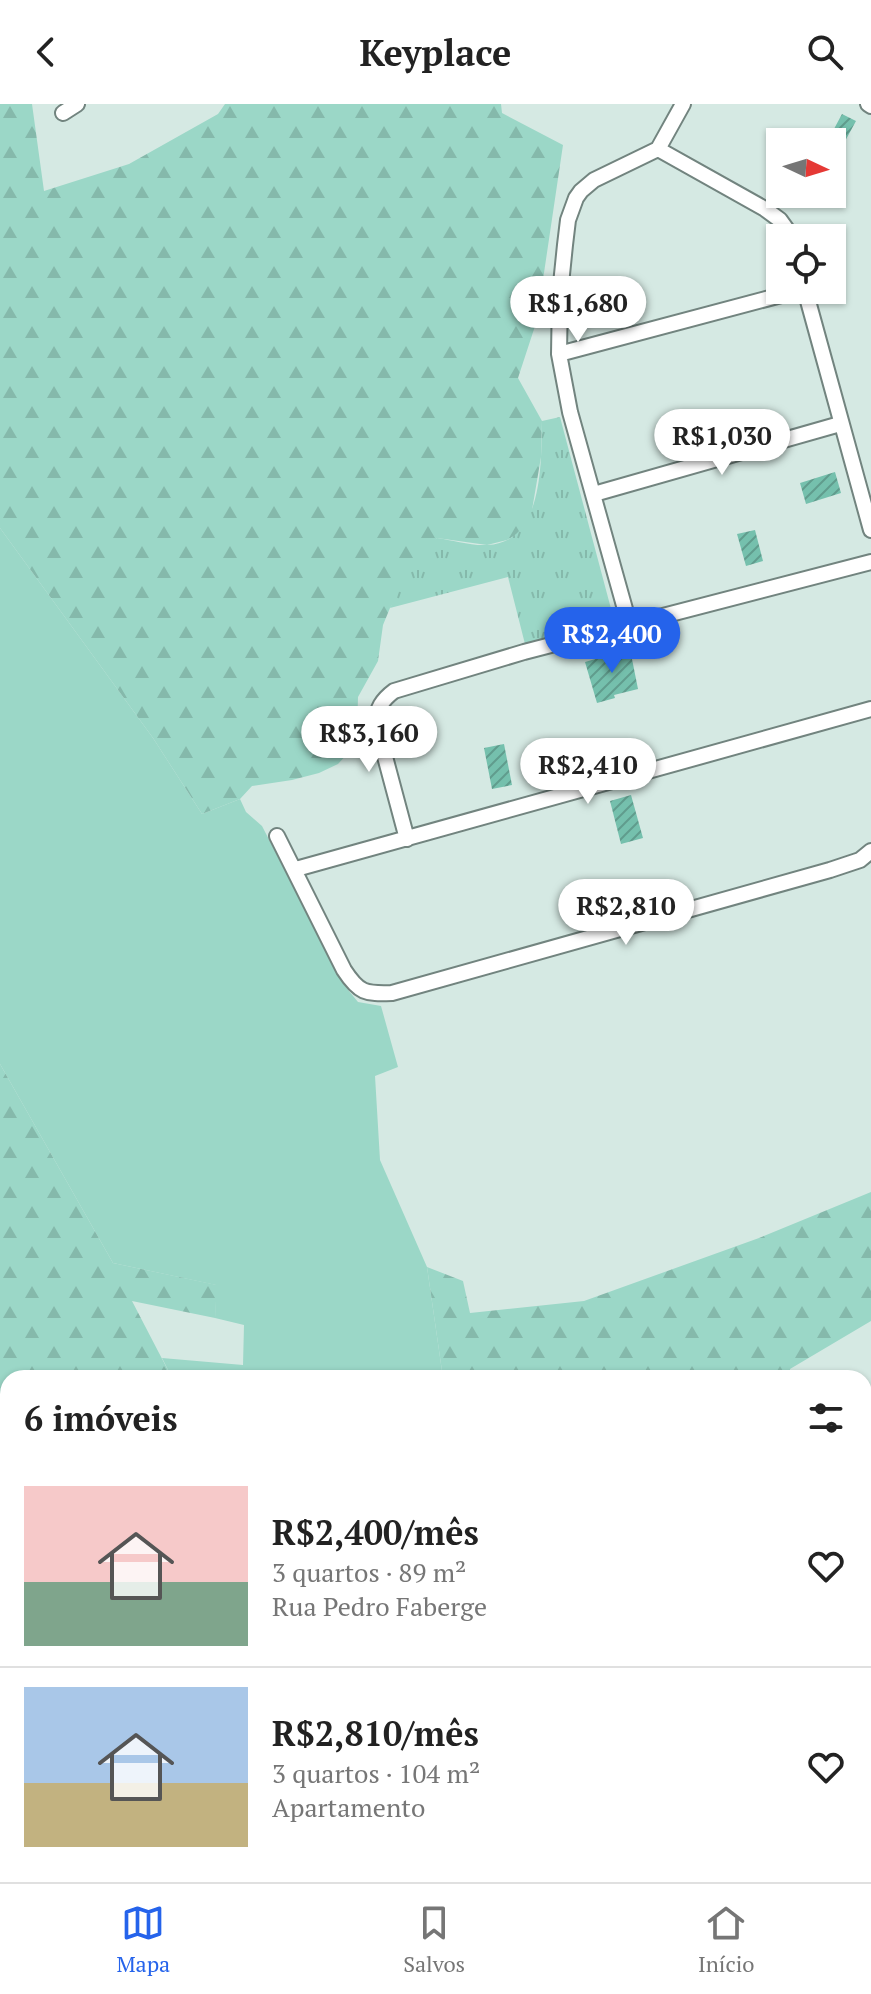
<!DOCTYPE html>
<html lang="pt">
<meta charset="utf-8">
<style>
:root{--surface:#fff;--page:#f6f6f6;--text:#222;--muted:#767676;--line:#e0e0e0;--accent:#2563eb}
body{margin:0;font-family:"PT Serif",serif;background:var(--page);color:var(--text);height:100vh;display:flex;flex-direction:column;font-size:30px;white-space:nowrap}
*{box-sizing:border-box;margin:0}
p{font-size:26px;color:var(--muted)}
.icon{flex:none;width:44px;height:44px;fill:none;stroke:currentColor;stroke-width:2;stroke-linecap:round;stroke-linejoin:round}
.map{position:relative;flex:1;overflow:hidden}
.side{position:absolute;left:0px;top:1266px;width:872px;height:512px;display:flex;flex-direction:column;background:var(--surface);border-radius:24px 24px 0 0;box-shadow:0 2px 6px #0004}
.side>*{flex:none}
.needle{width:52px;rotate:94deg}
.fabs{position:absolute;left:766px;top:24px;display:grid;gap:16px}
.fabs a{display:grid;place-items:center;width:80px;height:80px;border-radius:0px;background:var(--surface);box-shadow:0 2px 6px #0004;font-size:40px}
.price{position:absolute;translate:-50% -68px;padding:0 18px;border-radius:28px;background:#fff;color:#222;font-size:26px;line-height:52px;filter:drop-shadow(0 2px 4px #0008)}
.price::after{content:'';position:absolute;left:50%;top:48px;width:24px;height:18px;margin-left:-12px;background:inherit;clip-path:polygon(0 0,100% 0,50% 100%)}
.price.current{background:var(--accent);color:#fff}
ul{padding:0;list-style:none}
li{display:flex;align-items:center;gap:24px;height:200px;padding:0 24px}
li+li{border-top:2px solid var(--line)}
li span{display:grid;place-items:center;flex:none;width:224px;height:160px;border-radius:0px;color:#555}
li>.icon{margin-inline-start:auto}
span .icon{width:96px;height:96px;fill:#fffc;stroke-width:1}
li b{font-size:34px}
h2{display:flex;justify-content:space-between;align-items:center;height:96px;padding:0 24px;font-size:34px}
header{display:flex;justify-content:space-between;align-items:center;height:104px;padding:0 24px;background:var(--surface);font-size:36px;font-weight:600}
.tabs{display:flex;justify-content:space-around;align-items:center;height:112px;border-top:2px solid var(--line);background:var(--surface);font-size:22px;color:var(--muted)}
.tabs a{display:grid;justify-items:center;gap:4px}
.tabs .current{color:var(--accent)}
.map>svg:first-child{display:block}
.grass{fill:#9bd7c7}
.forest{fill:url(#forest-firs)}
.park{fill:url(#park-tufts)}
.building{fill:url(#building-hatch)}
.lines{fill:none;stroke-linecap:round;stroke-linejoin:round}
.minor-casing{stroke:#72847f;stroke-width:18}
.minor{stroke:#fff;stroke-width:14}
</style>
<header><svg class="icon" aria-label="back" viewBox="0 0 24 24"><path d="M15 5l-7 7 7 7"/></svg>Keyplace<svg class="icon" aria-label="search" viewBox="0 0 24 24"><circle cx="10" cy="10" r="6"/><path d="M15 15l6 6"/></svg></header>
<div class="map">
<svg width="871" height="1778" viewBox="0 0 871 1778">
<defs>
<pattern id="forest-firs" width="22" height="20" patternUnits="userSpaceOnUse" patternTransform="scale(2)"><rect width="22" height="20" fill="#9bd7c7"/><path d="M5 1l3.5 6h-7zM16 11l3.5 6h-7z" fill="#85b9ab"/></pattern>
<pattern id="park-tufts" width="24" height="20" patternUnits="userSpaceOnUse" patternTransform="scale(2)"><rect width="24" height="20" fill="#9bd7c7"/><path d="M3 7l-1-3M5 7V3M7 7l1-3M15 17l-1-3M17 17v-4M19 17l1-3" fill="none" stroke="#85b9ab"/></pattern>
<pattern id="building-hatch" width="6" height="6" patternUnits="userSpaceOnUse" patternTransform="scale(2)"><rect width="6" height="6" fill="#75c0ad"/><path d="M-1 1l2-2M0 6l6-6M5 7l2-2" fill="none" stroke="#609c8d"/></pattern>
</defs>
<rect width="100%" height="100%" fill="#d5e9e3"/>
<!-- grass -->
<path class="grass" d="M0 424 153 634 202 710 240 695 246 708 262 722 344 881 358 898 381 902 398 963 375 972 380 1056 427 1163 443 1274H172L162 1254 243 1261 244 1221 215 1214 216 1181 113 1159 0 960Z
M369 1770H600L591 1778H369Z"/>
<!-- forest -->
<path class="forest" d="M0 0H32L44 87 129 60 218 10 225 0H501L502 9 563 41 537 216 518 274 542 317 541 353 531 412 519 429 507 436 487 441 437 434 390 504 383 521 378 557 358 593 357 629 350 647 338 660 319 669 292 676 252 682 240 695 202 710 153 634 0 424Z
M0 960 113 1159 217 1181 215 1214 132 1197 172 1274H8V1770H369V1778H0Z
M871 1088V1217L790 1265 791 1274H443L427 1163 463 1177 470 1209 584 1197 759 1134Z
M864 1345 866 1349 871 1348V1439L864 1441Z"/>
<!-- park -->
<path class="park" d="M560 313 614 516 526 544 508 473 390 504 414 457 437 434C452 436 471 442 487 441 544 439 541 358 542 317Z"/>
<!-- building -->
<path class="building" d="M842 10 856 17 832 61V38H827Z
M835 368 841 389 806 400 800 379Z
M755 426 763 457 746 462 737 430Z
M630 545 638 585 614 591 615 594 597 599 585 558Z
M504 640 512 681 492 685 484 644Z
M631 691 643 734 621 740 610 697Z"/>
<g class="lines">
<!-- minor casing -->
<g class="minor-casing">
<path id="minor" d="M868 0 871 2
M63 9 77 0
M658 45 765 105 780 116 793 134
M805 186 871 426
M559 250 800 186
M594 390 840 320
M630 523 570 308 559 250 560 190 565 141 568 116 576 94 581 87 594 76 658 45 683 0
M277 732 344 866C359 889 365 890 392 889L830 766 860 756 871 747
M407 735 376 619C377 604 382 596 394 587L524 548 871 458
M296 765 871 605
M864 1450 871 1449
M0 1626 8 1625"/>
</g>
<!-- minor -->
<use href="#minor" class="minor"/>
</g>
</svg>
<div class="fabs">
<a><svg class="needle" viewBox="-14 -14 28 28"><path d="M0-13l5 13h-10z" fill="#e53935"/><path d="M0 13l5-13h-10z" fill="#767676"/></svg></a>
<a><svg class="icon" aria-label="locate" viewBox="0 0 24 24"><circle cx="12" cy="12" r="6"/><path d="M12 2v4M12 18v4M2 12h4M18 12h4"/></svg></a>
</div>
<b class="price" style="left:578px;top:240px">R$1,680</b>
<b class="price" style="left:722px;top:373px">R$1,030</b>
<b class="price current" style="left:612px;top:571px">R$2,400</b>
<b class="price" style="left:369px;top:670px">R$3,160</b>
<b class="price" style="left:588px;top:702px">R$2,410</b>
<b class="price" style="left:626px;top:843px">R$2,810</b>
<section class="side">
<h2>6 imóveis<svg class="icon" aria-label="filters" viewBox="0 0 24 24"><path d="M4 7h16M4 17h16"/><circle cx="9" cy="7" r="2"/><circle cx="15" cy="17" r="2"/></svg></h2>
<ul>
<li><span style="background:linear-gradient(#f6c9c9 60%,#7fa58c 0)"><svg class="icon" aria-label="home" viewBox="0 0 24 24"><path d="M3 11l9-7 9 7M6 9v11h12V9"/></svg></span><div><b>R$2,400/mês</b><p>3 quartos · 89 m²</p><p>Rua Pedro Faberge</p></div><svg class="icon" aria-label="heart" viewBox="0 0 24 24"><path d="M12 20l-8-8c-3-5 5-10 8-4 3-6 11-1 8 4z"/></svg></li>
<li><span style="background:linear-gradient(#a9c7e8 60%,#c2b280 0)"><svg class="icon" aria-label="home" viewBox="0 0 24 24"><path d="M3 11l9-7 9 7M6 9v11h12V9"/></svg></span><div><b>R$2,810/mês</b><p>3 quartos · 104 m²</p><p>Apartamento</p></div><svg class="icon" aria-label="heart" viewBox="0 0 24 24"><path d="M12 20l-8-8c-3-5 5-10 8-4 3-6 11-1 8 4z"/></svg></li>
</ul>
</section>
</div>
<nav class="tabs">
<a class="current"><svg class="icon" aria-label="map" viewBox="0 0 24 24"><path d="M3 6l6-2 6 2 6-2v14l-6 2-6-2-6 2zM9 4v14M15 6v14"/></svg>Mapa</a>
<a><svg class="icon" aria-label="saved" viewBox="0 0 24 24"><path d="M7 4h10v16l-5-4-5 4z"/></svg>Salvos</a>
<a><svg class="icon" aria-label="home" viewBox="0 0 24 24"><path d="M3 11l9-7 9 7M6 9v11h12V9"/></svg>Início</a>
</nav>
